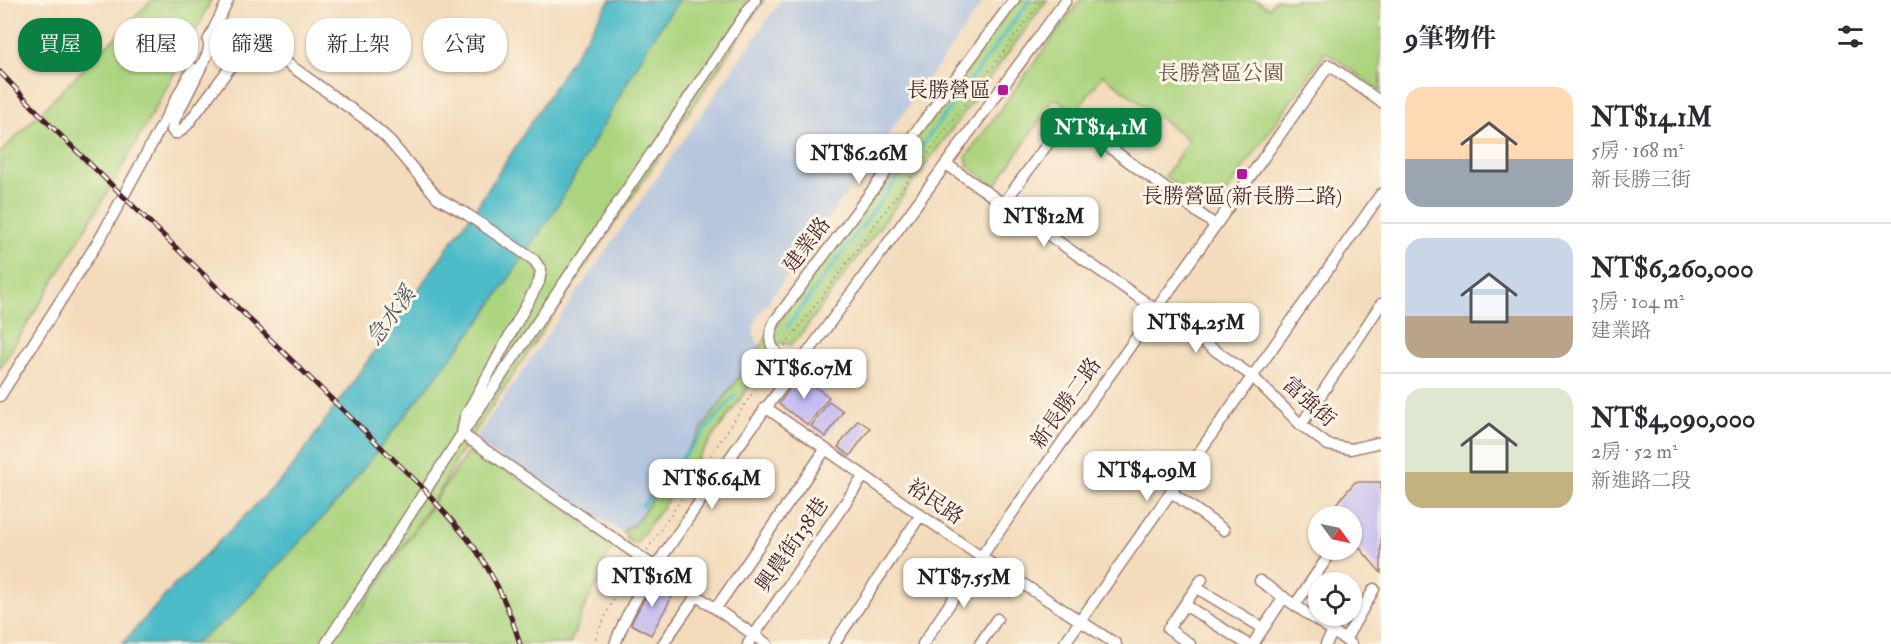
<!DOCTYPE html>
<html lang="zh-TW">
<meta charset="utf-8">
<style>
:root{--surface:#fff;--page:#f7f7f7;--text:#2b2b33;--muted:#7c7c81;--line:#e1e1e2;--accent:#0b8043}
body{margin:0;font-family:"IM FELL Double Pica","Noto Serif TC",serif;background:var(--page);color:var(--text);height:100vh;display:flex;flex-direction:column;font-size:22px;white-space:nowrap}
*{box-sizing:border-box;margin:0}
p{font-size:20px;color:var(--muted)}
.icon{flex:none;width:33px;height:33px;fill:none;stroke:currentColor;stroke-width:2;stroke-linecap:round;stroke-linejoin:round}
.map{position:relative;flex:1;overflow:hidden}
.side{display:flex;flex-direction:column;background:var(--surface);width:510px}
.side>*{flex:none}
.banner{position:absolute;left:18px;top:18px;width:570px;height:54px;display:flex;gap:12px}
.needle{width:39px;rotate:123deg}
.tools{position:absolute;left:1308px;top:506px;display:grid;gap:12px}
.tools a{display:grid;place-items:center;width:54px;height:54px;border-radius:50%;background:var(--surface);box-shadow:0 2px 4px #0004;font-size:30px}
.price{position:absolute;translate:-50% -51px;padding:0 14px;border-radius:12px;background:#fff;color:#222;font-size:20px;line-height:39px;filter:drop-shadow(0 2px 3px #0008)}
.price::after{content:'';position:absolute;left:50%;top:36px;width:18px;height:14px;margin-left:-9px;background:inherit;clip-path:polygon(0 0,100% 0,50% 100%)}
.price.current{background:var(--accent);color:#fff}
ul{padding:0;list-style:none}
li{display:flex;align-items:center;gap:18px;height:150px;padding:0 24px}
li+li{border-top:2px solid var(--line)}
li span{display:grid;place-items:center;flex:none;width:168px;height:120px;border-radius:18px;color:#555}
li>.icon{margin-inline-start:auto}
span .icon{width:72px;height:72px;fill:#fffc;stroke-width:1}
li b{font-size:26px}
h2{display:flex;justify-content:space-between;align-items:center;height:72px;padding:0 24px;font-size:26px}
.chip{padding:0 21px;border-radius:24px;background:var(--surface);box-shadow:0 2px 4px #0004;font-size:21px;line-height:54px}
.chip.current{background:var(--accent);color:#fff}
main{display:flex;flex:1;min-height:0}
.map>svg:first-child{display:block}
.industrial{fill:#b6c6de}
.green{fill:#acd47f;stroke:#7b7a55;stroke-width:1.5}
.water{fill:#4ebbc8;stroke:#4c6d7a;stroke-width:1.5}
.lines{fill:none;stroke-linecap:round;stroke-linejoin:round}
.stream{stroke:#4ebbc8;stroke-width:3}
.building{fill:#c3baf1}
.minor-casing{stroke:#9e7d73;stroke-width:13}
.path{stroke:#9e7d73;stroke-width:1.5;stroke-dasharray:1.5 4.5;stroke-linecap:butt}
.minor{stroke:#fff;stroke-width:10}
.rail-casing{stroke:#4a1f2b;stroke-width:5}
.rail{stroke:#fcf5e5;stroke-width:3;stroke-dasharray:9;stroke-linecap:butt}
.poi-dot{fill:#b5179e;stroke:#fcf5e5;stroke-width:2}
.labels{text-anchor:middle;dominant-baseline:central;stroke-width:6;stroke-linejoin:round;paint-order:stroke}
.park-label{font-size:21px;fill:#675544;stroke:#fcf5e5}
.poi-label{font-size:21px;fill:#4a1f2b;stroke:#fcf5e5;text-anchor:end}
.street-label{font-size:21px;fill:#4a1f2b;stroke:#fcf5e5}
.water-label{font-size:22px;font-style:italic;fill:#4b5662;stroke:#fcf5e5}
</style>
<main>
<div class="map">
<svg width="1381" height="644" viewBox="0 0 1381 644">
<rect width="100%" height="100%" fill="#fcf5e5"/>
<filter id="ink" filterUnits="userSpaceOnUse"><feTurbulence type="fractalNoise" baseFrequency=".0167" numOctaves="2"/><feDisplacementMap in="SourceGraphic" scale="12" xChannelSelector="R" yChannelSelector="G"/><feConvolveMatrix kernelMatrix="1 2 1 2 8 2 1 2 1" color-interpolation-filters="sRGB"/></filter>
<filter id="wash" filterUnits="userSpaceOnUse"><feTurbulence type="fractalNoise" baseFrequency=".008" numOctaves="4" result="noise"/><feDisplacementMap in="SourceGraphic" scale="24" xChannelSelector="R" yChannelSelector="G"/><feGaussianBlur stdDeviation="1.35" result="paint"/><feColorMatrix in="noise" values="0 0 0 0 0 0 0 0 0 0 0 0 0 0 0 0 0 1.4 0 .05"/><feComposite in="paint" operator="in"/></filter>
<g filter="url(#wash)">
<rect width="100%" height="100%" fill="#f3dbbb"/>
<!-- industrial -->
<path class="industrial" d="M781 0H985L757 317 754 325V334L760 347 634 525 626 528 623 533 478 444 476 437Z"/>
<!-- green -->
<path class="green" d="M152 0H211C150 128 74 248 0 368V153Z
M676 0H764L456 460 443 486 358 614 468 452 475 450 616 542 599 572 602 574 582 612 570 644H189Z
M1016 0H1047L798 338 790 345 781 342 636 544 626 539 628 535 623 533 626 528 634 525 778 322Z
M1080 0H1256L1269 8 1275 0H1381V91L1326 52 1212 212 1165 176 1189 140 1103 75 1076 111 1055 98 995 186 968 166 966 157Z"/>
<!-- water -->
<path class="water" d="M610 0H679L651 41 558 205 483 317 338 501 230 617 193 644H122L173 587 289 472 480 202Z"/>
<g class="lines">
<!-- stream -->
<path class="stream" d="M787 327 1030 0
M642 506 736 394"/>
</g>
<g id="blocks">
<!-- building -->
<path class="building" d="M799 375 829 397 808 425 779 404Z
M829 401 843 411 826 437 811 426Z
M858 420 870 428 850 456 838 447Z
M1355 482H1381V573L1352 539V516H1337L1335 505Z
M653 582 674 593 651 635 631 624Z"/>
</g>
</g>
<g filter="url(#ink)">
<use href="#blocks" fill-opacity="0" stroke="#9e7d73" stroke-width="1.5"/>
<g class="lines">
<!-- minor casing -->
<g class="minor-casing">
<path id="minor" d="M211 35 208 53 175 119 172 130 174 133H178L187 125 246 46 252 44 263 46 365 119 386 137 438 198 468 215 534 260 541 270 539 282 465 417 462 434 767 644
M208 41 228 0
M946 164 1252 376 1301 425 1328 445 1351 449 1381 442
M1004 203 1063 123 1071 119 1215 225
M796 369C777 355 762 346 775 321L1014 0
M0 396 101 237 193 68
M765 407 981 557 1116 644
M1301 425 1381 304
M1171 492 1224 530
M1260 581 1351 644
M1197 588 1263 628
M1185 605 1247 644
M1295 605 1332 551
M716 608 825 450
M1345 640 1374 589
M326 644 462 434 755 0
M615 644C633 595 665 553 694 510 727 462 760 414 796 369L1066 0
M663 644 697 595
M748 644 863 477
M834 644 920 516
M923 644 981 557 1329 65 1381 102
M980 644 997 619
M1064 644 1381 194
M1190 644 1168 629 1202 579
M1253 644 1284 597
M1326 644 1333 632"/>
</g>
<!-- path -->
<path class="path" d="M785 346 1042 0
M647 550 772 364
M593 644 610 606 634 564"/>
<!-- minor -->
<use href="#minor" class="minor"/>
<!-- rail casing -->
<g class="rail-casing">
<path id="rail" d="M0 72 50 125 426 491C441 510 459 527 474 547 495 577 510 610 520 644"/>
</g>
<!-- rail -->
<use href="#rail" class="rail"/>
</g>
</g>
<!-- markers -->
<g class="poi-dot">
<rect x="997" y="84" width="12" height="12" rx="3"/>
<rect x="1236" y="168" width="12" height="12" rx="3"/>
</g>
<g class="labels">
<!-- park labels -->
<g class="park-label">
<text x="1221" y="73">長勝營區公園</text>
</g>
<!-- poi labels -->
<g class="poi-label">
<text x="991" y="90">長勝營區</text>
<text x="1242" y="196" text-anchor="middle">長勝營區(新長勝二路)</text>
</g>
<!-- street labels -->
<g class="street-label">
<text transform="translate(807 245) rotate(-53)">建業路</text>
<text transform="translate(1309 402) rotate(42)">富強街</text>
<text transform="translate(1066 403) rotate(-55)">新長勝二路</text>
<text transform="translate(935 502) rotate(34)">裕民路</text>
<text transform="translate(792 545) rotate(-55)">興農街138巷</text>
</g>
<!-- water labels -->
<g class="water-label">
<text transform="translate(391 316) rotate(-54)">急水溪</text>
</g>
</g>
</svg>
<div class="tools">
<a><svg class="needle" viewBox="-14 -14 28 28"><path d="M0-13l5 13h-10z" fill="#e53935"/><path d="M0 13l5-13h-10z" fill="#7c7c81"/></svg></a>
<a><svg class="icon" aria-label="locate" viewBox="0 0 24 24"><circle cx="12" cy="12" r="6"/><path d="M12 2v4M12 18v4M2 12h4M18 12h4"/></svg></a>
</div>
<b class="price current" style="left:1101px;top:159px">NT$14.1M</b>
<b class="price" style="left:859px;top:185px">NT$6.26M</b>
<b class="price" style="left:1044px;top:248px">NT$12M</b>
<b class="price" style="left:1196px;top:354px">NT$4.25M</b>
<b class="price" style="left:804px;top:400px">NT$6.07M</b>
<b class="price" style="left:1147px;top:502px">NT$4.09M</b>
<b class="price" style="left:712px;top:510px">NT$6.64M</b>
<b class="price" style="left:652px;top:608px">NT$16M</b>
<b class="price" style="left:964px;top:609px">NT$7.55M</b>
<div class="banner">
<a class="chip current">買屋</a>
<a class="chip">租屋</a>
<a class="chip">篩選</a>
<a class="chip">新上架</a>
<a class="chip">公寓</a>
</div>
</div>
<section class="side">
<h2>9筆物件<svg class="icon" aria-label="filters" viewBox="0 0 24 24"><path d="M4 7h16M4 17h16"/><circle cx="9" cy="7" r="2"/><circle cx="15" cy="17" r="2"/></svg></h2>
<ul>
<li><span style="background:linear-gradient(#ffd9b3 60%,#9aa5b1 0)"><svg class="icon" aria-label="home" viewBox="0 0 24 24"><path d="M3 11l9-7 9 7M6 9v11h12V9"/></svg></span><div><b>NT$14.1M</b><p>5房 · 168 m²</p><p>新長勝三街</p></div></li>
<li><span style="background:linear-gradient(#c9d6e8 65%,#b9a48a 0)"><svg class="icon" aria-label="home" viewBox="0 0 24 24"><path d="M3 11l9-7 9 7M6 9v11h12V9"/></svg></span><div><b>NT$6,260,000</b><p>3房 · 104 m²</p><p>建業路</p></div></li>
<li><span style="background:linear-gradient(#dfe7d0 70%,#c2b280 0)"><svg class="icon" aria-label="home" viewBox="0 0 24 24"><path d="M3 11l9-7 9 7M6 9v11h12V9"/></svg></span><div><b>NT$4,090,000</b><p>2房 · 52 m²</p><p>新進路二段</p></div></li>
</ul>
</section>
</main>
